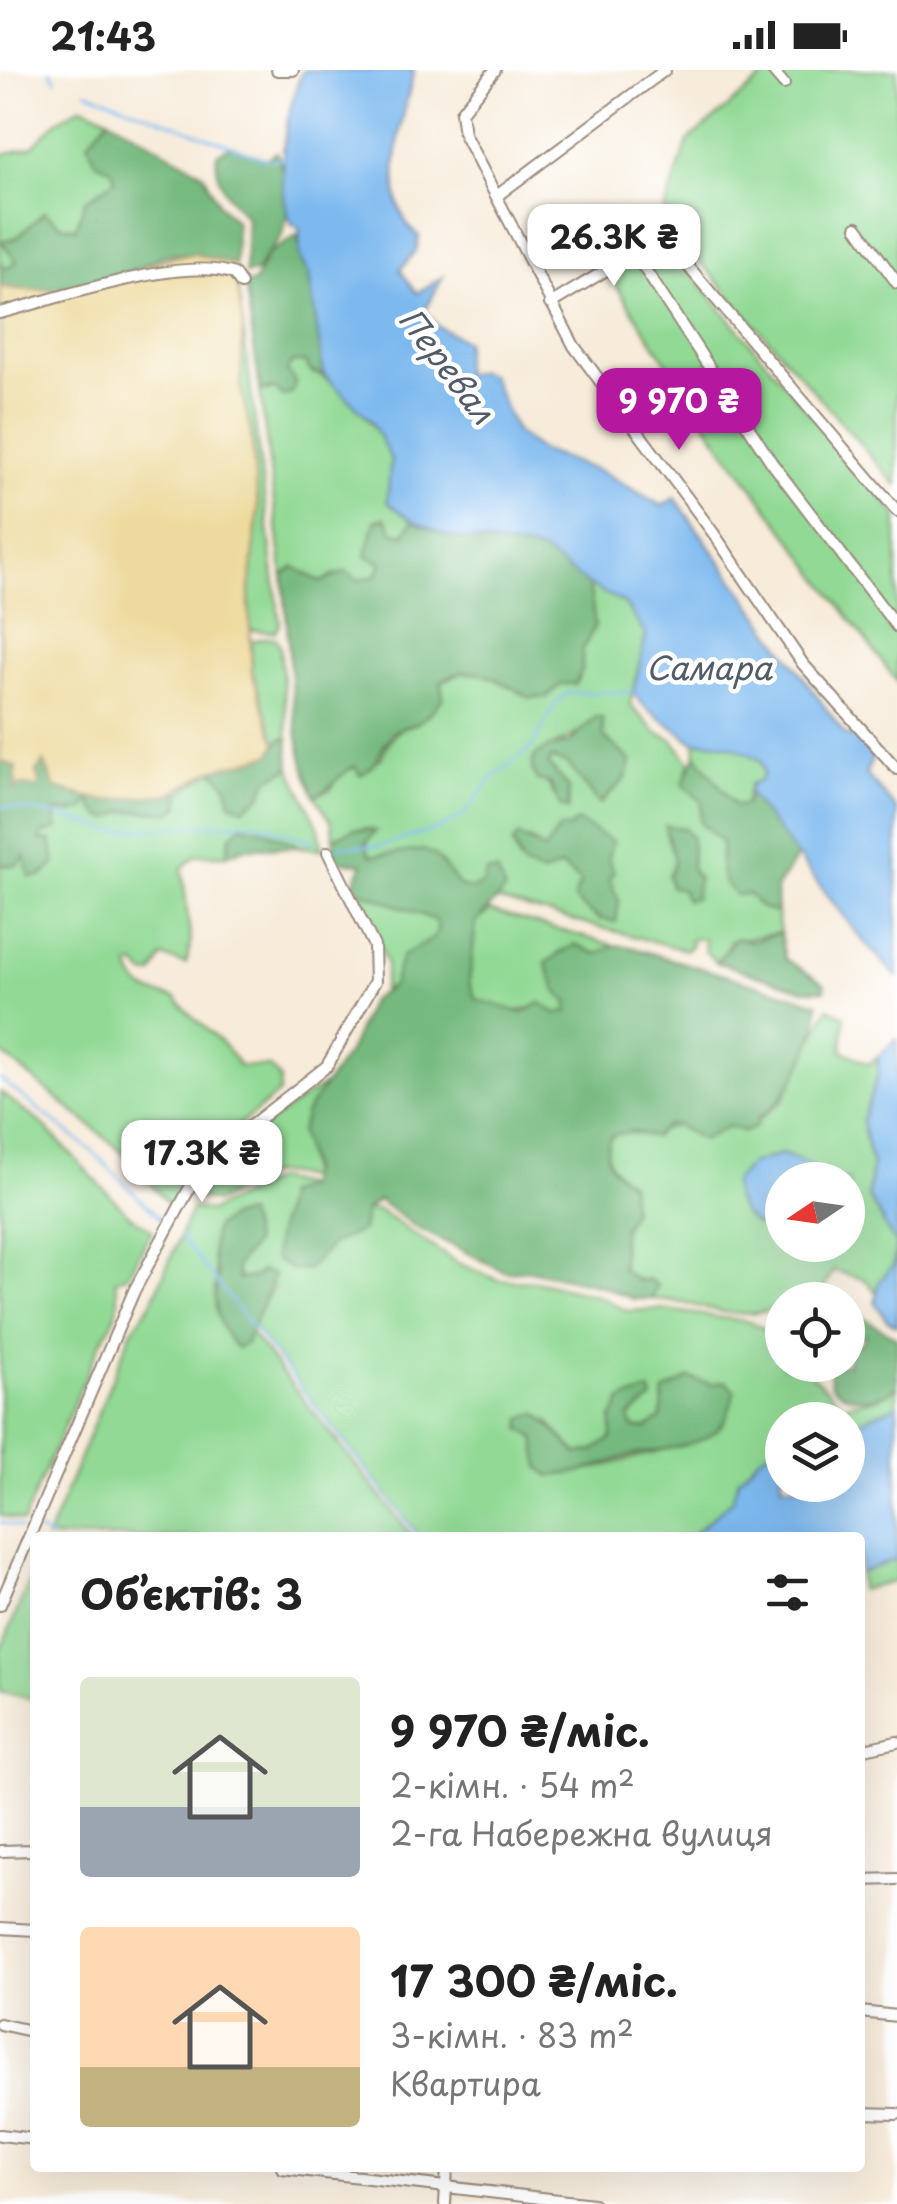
<!DOCTYPE html>
<html lang="uk">
<meta charset="utf-8">
<style>
:root{--surface:#fff;--page:#f2f2f2;--text:#222;--muted:#767676;--accent:#b5179e}
body{margin:0;font-family:"Playpen Sans",sans-serif;background:var(--page);color:var(--text);height:100vh;display:flex;flex-direction:column;font-size:38px;white-space:nowrap}
*{box-sizing:border-box;margin:0}
p{font-size:32px;color:var(--muted)}
.icon{flex:none;width:55px;height:55px;fill:none;stroke:currentColor;stroke-width:2;stroke-linecap:round;stroke-linejoin:round}
.map{position:relative;flex:1;overflow:hidden}
.details{position:absolute;left:30px;top:1462px;width:835px;height:640px;display:flex;flex-direction:column;background:var(--surface);border-radius:10px;box-shadow:0 10px 40px #0002}
.details>*{flex:none}
.needle{width:65px;rotate:257deg}
.tools{position:absolute;left:765px;top:1092px;display:grid;gap:20px}
.tools a{display:grid;place-items:center;width:100px;height:100px;border-radius:50%;background:var(--surface);box-shadow:0 10px 40px #0002;font-size:50px}
.price{position:absolute;translate:-50% -85px;padding:0 22px;border-radius:20px;background:#fff;color:#222;font-size:32px;line-height:65px;filter:drop-shadow(0 2px 5px #0008)}
.price::after{content:'';position:absolute;left:50%;top:60px;width:30px;height:22px;margin-left:-15px;background:inherit;clip-path:polygon(0 0,100% 0,50% 100%)}
.price.active{background:var(--accent);color:#fff}
ul{padding:0;list-style:none}
li{display:flex;align-items:center;gap:30px;height:250px;padding:0 50px}
li span{display:grid;place-items:center;flex:none;width:280px;height:200px;border-radius:10px;color:#555}
li>.icon{margin-inline-start:auto}
span .icon{width:120px;height:120px;fill:#fffc;stroke-width:1}
li b{font-size:42px}
h2{display:flex;justify-content:space-between;align-items:center;height:120px;padding:0 50px;font-size:42px}
.status{display:flex;justify-content:space-between;align-items:center;height:70px;padding:0 50px;background:var(--surface);direction:ltr}
.status svg{height:28px;fill:currentColor}
.map>svg:first-child{display:block}
.green{fill:#91d994;stroke:#668259;stroke-width:2.5;fill-rule:evenodd}
.forest{fill:#74b97e;stroke:#58724e;stroke-width:2.5}
.sand{fill:#eeda9e;stroke:#94825e;stroke-width:2.5}
.water{fill:#7db9ef;stroke:#5c7286;stroke-width:2.5}
.lines{fill:none;stroke-linecap:round;stroke-linejoin:round}
.stream{stroke:#7db9ef;stroke-width:2.5}
.minor-casing{stroke:#998a7c;stroke-width:14}
.minor{stroke:#fff;stroke-width:10}
.labels{text-anchor:middle;dominant-baseline:central;stroke-width:9;stroke-linejoin:round;paint-order:stroke}
.water-label{font-size:32px;font-style:italic;fill:#525c67;stroke:#fff}
</style>
<div class="status"><b>21:43</b><svg viewBox="0 0 49 12"><path d="M0 12V9h3v3zM5 12V6h3v6zM10 12V3h3v9zM15 12V0h3v12zM26 1h20v11H26zM47 4h2v5h-2z"/></svg></div>
<div class="map">
<svg width="897" height="2134" viewBox="0 0 897 2134">
<rect width="100%" height="100%" fill="#fff"/>
<filter id="ink" filterUnits="userSpaceOnUse"><feTurbulence type="fractalNoise" baseFrequency=".01" numOctaves="2"/><feDisplacementMap in="SourceGraphic" scale="20" xChannelSelector="R" yChannelSelector="G"/><feConvolveMatrix kernelMatrix="1 2 1 2 8 2 1 2 1" color-interpolation-filters="sRGB"/></filter>
<filter id="wash" filterUnits="userSpaceOnUse"><feTurbulence type="fractalNoise" baseFrequency=".0048" numOctaves="4" result="noise"/><feDisplacementMap in="SourceGraphic" scale="40" xChannelSelector="R" yChannelSelector="G"/><feGaussianBlur stdDeviation="2.25" result="paint"/><feColorMatrix in="noise" values="0 0 0 0 0 0 0 0 0 0 0 0 0 0 0 0 0 1.4 0 .05"/><feComposite in="paint" operator="in"/></filter>
<g filter="url(#wash)">
<rect width="100%" height="100%" fill="#f7ebd9"/>
<!-- green -->
<path class="green" d="M772 0H897V416L662 148 688 71Z
M82 36 109 48 88 72 112 100 115 110 85 131 76 158C34 151 36 164 2 171L17 192 7 198 0 193V85L32 77 56 52Z
M660 167 897 445V612L719 372 611 208Z
M243 257 280 555 275 562 250 560 249 530 258 438 251 363 241 318Z
M292 292H305L311 302C336 307 387 364 391 391 392 403 388 419 387 432L413 451 404 464 394 462 376 506 358 510 335 504 321 512 294 497 283 505 260 320 270 321Z
M589 515 625 534 646 565 630 635 657 663 672 669 690 692 685 707 702 732 700 752 723 772 721 785 760 837 777 843 780 863 729 871 726 885 716 892 705 881 704 868 690 870 692 875 685 880 495 830 483 813 473 819 461 817 444 797 406 785 371 786 365 782 371 759H354L334 768 331 751 315 726 331 719 342 702 381 689C397 646 415 662 443 628L441 612 462 603 500 605 510 617 561 614 582 601V581L595 555ZM596 647 602 648 604 667 631 691 626 708 600 734 568 693 550 688 549 695 569 718 567 739 554 725 534 688C559 669 571 673 596 647ZM571 758 609 809 619 832 600 850 579 834 576 822 581 812 561 796 520 792 513 774 529 769 544 780Z
M264 568H276L280 577 288 669 276 674 252 602 251 571Z
M711 670 743 679 761 691 764 703 760 711 750 714 745 735 735 736 696 685 695 673Z
M290 698 319 758 322 779 301 777 264 760 230 767 227 785H196L182 798 191 873 186 894 162 887 153 904 145 905 135 894 130 896C134 921 153 924 176 928 195 954 222 966 239 996L269 997 280 1009 279 1023C237 1058 191 1085 171 1138L130 1088 0 982V795L9 796 26 785 27 793 42 806 55 794 40 771 42 764 51 759 55 742 74 743 88 735 89 728 102 747 125 741 172 742 179 737 181 722 213 700 227 715 262 725 268 709Z
M360 821 435 850 438 858 435 868 402 886 393 915 382 925 387 895Z
M490 841 614 875 597 884 564 879 547 893 557 921 568 932V942L558 944 540 933C517 947 500 940 476 929L469 912 476 852Z
M828 938 845 946 842 980 869 994 878 986V1005L862 1051 872 1096 868 1126 896 1175 894 1194 875 1221 866 1210 833 1200 819 1228C794 1215 783 1238 762 1242 726 1250 689 1229 652 1229L657 1216 626 1205 622 1199V1160L632 1141 630 1113C611 1100 593 1078 619 1061L645 1065 676 1055 703 1070 728 1056 745 1061 783 1030ZM782 1110H848V1175H782Z
M327 1013C316 1030 306 1057 305 1077 304 1089 311 1096 308 1109 263 1094 255 1112 216 1132L198 1127C227 1077 279 1044 327 1013Z
M0 1022 42 1054 129 1145 152 1160 129 1204 115 1211C123 1237 115 1251 100 1273L23 1452 0 1445Z
M276 1109 306 1116 285 1124 286 1146 278 1155 308 1199 332 1174 362 1160 365 1141 378 1140 455 1192 498 1210 535 1211 601 1227 627 1241 661 1239 751 1252 782 1269V1295H801L843 1335 878 1328 897 1317V1511L860 1520V1468L420 1467 251 1255 273 1217 255 1207 239 1209 235 1197 254 1174 247 1145 231 1147 215 1158V1229L246 1273 248 1260 413 1467 47 1468 132 1260 152 1232 192 1138 210 1141ZM689 1308 712 1314 725 1311 680 1376C636 1385 595 1403 550 1406L540 1398 535 1368 548 1351 578 1384C593 1382 610 1376 614 1360L650 1321 653 1329 629 1347 633 1358H647L661 1349 664 1322ZM782 1350H848V1415H782Z
M35 1499V1630L0 1621V1581Z"/>
<!-- forest -->
<path class="forest" d="M109 48 204 104 219 135 236 152 235 195C213 189 189 180 166 185 151 189 138 200 123 205 85 217 40 226 0 216V193L7 198 17 192 1 171 17 168 44 142 61 155 76 158 85 131 115 110 112 100 95 91 88 72Z
M231 76 265 89 277 82C284 104 294 149 279 170 270 183 263 185 257 202L245 204 247 148C229 129 214 111 217 84Z
M298 165 300 188 309 205 324 305 311 302 305 292H292L287 301 295 312 292 324 282 326 275 318 260 320 245 214 254 213 267 185Z
M385 448 394 462 404 464 413 451 451 467 542 481 589 515 595 555 582 581V601L575 614H561L547 627 529 628C502 612 473 589 441 612L443 628C436 637 428 646 419 652 410 658 398 655 390 666 377 683 381 694 360 705L355 696C338 704 333 719 315 726 289 672 290 568 283 505L294 497 321 512 346 502 358 510 376 506 382 493 366 486 375 451Z
M596 647 602 648 604 667 631 691 626 708 600 734 568 694 551 688 549 695 569 718 568 739 560 736 550 713 537 710 532 700 534 687 547 678 570 672Z
M281 668 288 669 290 698 268 709 262 725 244 738 231 733 227 715 213 700 270 685Z
M696 685 735 736 745 735 749 724 799 783 776 819 777 843 760 837 749 824 736 825C717 811 720 793 722 772L700 752 702 732 683 714Z
M0 691 16 697 15 709 21 715H40L36 702 44 692 55 718 89 728 84 740 55 742 58 759 42 764 40 770 51 771 55 794 41 806 30 807 25 786 18 795H0Z
M181 722 179 737 172 742 125 741 110 749 102 747 92 737V729Z
M577 751 612 771 608 788 614 802 609 809 619 831 616 852C599 850 585 841 574 828L581 812 562 796 543 804 524 797 513 773 518 766 544 780 560 758H570Z
M241 755 264 760 301 777 243 778 227 785 230 767Z
M665 756 684 758 692 768 691 798 698 809 695 828 686 830 681 819 671 817 668 805C681 787 667 775 665 756Z
M354 759 376 761 365 774 371 786 424 780 435 785 461 817 473 819 483 813 487 802 497 801 505 821 476 852 469 912 476 929 523 943 540 933 558 944 568 942V932L557 921 546 893 575 874 597 884 614 875 630 877 818 933C820 966 791 1030 758 1047L756 1057 745 1062 728 1056 703 1070 676 1055H666L654 1067 632 1061 611 1066C601 1089 611 1100 630 1113L632 1141 622 1160V1199L637 1211 648 1209 657 1215 652 1229H633L602 1216 530 1200 506 1202 417 1158 378 1130 365 1141 362 1160 332 1174 308 1199 292 1200 275 1190C273 1165 284 1148 285 1124L306 1116 310 1097 300 1063 306 1042 349 981 370 931 393 915 402 886 434 868 438 858 435 850 360 821 354 813 363 794 340 791 333 784 334 768Z
M780 863 785 889 825 914 824 920H804L716 892 736 868 752 871Z
M247 1144 254 1174 236 1196 238 1209 255 1207 261 1201 274 1205 246 1273 237 1278C224 1267 216 1246 215 1228 215 1220 219 1212 217 1204 211 1186 211 1177 215 1158L230 1147Z
M848 1239 897 1268V1317C876 1332 850 1333 831 1315L829 1299 815 1295H848V1276L860 1274 866 1265 848 1264Z
M689 1308 711 1314 725 1311 735 1320C730 1336 729 1351 715 1361 691 1380 654 1379 625 1387 598 1396 579 1404 550 1406L540 1398 535 1368 521 1359 522 1349 537 1343 578 1384 593 1381 612 1368V1349L622 1330 650 1321 653 1329 629 1347 633 1358H647L661 1348 664 1322Z"/>
<!-- sand -->
<path class="sand" d="M195 184 235 195 243 257 241 318 251 363 258 439 249 530 252 602 276 674 270 685 213 700 170 724 104 731 55 718 44 692 36 702 40 715 36 719 21 715 15 719 16 697 0 691V216C39 225 88 218 127 204 152 195 167 185 195 184Z"/>
<!-- water -->
<path class="water" d="M303 0H414C404 45 375 134 419 166L416 181 400 200 417 223 443 207 425 240 437 256 465 271 463 305 479 301 491 306 516 362 539 380 604 403 662 436 675 428 845 665 855 667 873 686 866 704 897 740V907L859 866 749 724 750 714 760 711 764 703 761 691C741 678 718 669 695 673L646 638 633 623 646 565 625 534 589 515 542 481 451 467 413 451 387 432 391 389 371 351 324 305 309 205 300 188 299 157 292 155C273 111 285 43 303 0Z
M897 969V1256L887 1250 875 1233 879 1212 894 1194 896 1175 868 1126 872 1096 862 1051 878 1005V986Z
M781 1084 806 1093 831 1110H782V1160C753 1162 734 1140 733 1112L750 1094Z
M897 1335V1489L860 1503V1468L690 1467 732 1430 738 1410 758 1388 782 1373V1415H848V1356Z"/>
<g class="lines">
<!-- stream -->
<path class="stream" d="M50 0 56 10
M86 21 265 89H287
M0 736 61 746 111 761 254 752 313 772
M338 776H380L440 758 464 745 492 708 531 678 557 632 568 623 636 622
M0 1009 92 1081 162 1150
M179 1165 420 1468
M0 1452 21 1458
M37 1461 52 1468"/>
</g>
</g>
<g filter="url(#ink)">
<g class="lines">
<!-- minor casing -->
<g class="minor-casing">
<path id="minor" d="M277 0H293
M495 0 461 42 464 64 574 276 714 464 803 594 897 699
M772 0 784 14
M498 125 665 0
M857 157 897 213
M633 181 772 393 897 557
M550 234 618 193 644 166 658 161 897 441
M0 243C56 229 183 185 234 204L241 214
M0 1535 134 1221 195 1108 218 1081 327 996 375 911 374 876 328 782
M860 1680 897 1672
M0 1781 35 1780
M860 1810 897 1809
M0 1858 35 1860
M860 1942 897 1946
M0 1954 35 1962
M860 2043 897 2044
M0 2065 35 2069
M282 2098 593 2134
M445 2134 447 2098"/>
</g>
<!-- minor -->
<use href="#minor" class="minor"/>
</g>
</g>
<g class="labels">
<!-- water labels -->
<g class="water-label">
<text transform="translate(448 295) rotate(53)">Перевал</text>
<text x="709" y="597">Самара</text>
</g>
</g>
</svg>
<div class="tools">
<a><svg class="needle" viewBox="-14 -14 28 28"><path d="M0-13l5 13h-10z" fill="#e53935"/><path d="M0 13l5-13h-10z" fill="#767676"/></svg></a>
<a><svg class="icon" aria-label="locate" viewBox="0 0 24 24"><circle cx="12" cy="12" r="6"/><path d="M12 2v4M12 18v4M2 12h4M18 12h4"/></svg></a>
<a><svg class="icon" aria-label="layers" viewBox="0 0 24 24"><path d="M12 4l9 5-9 5-9-5zM3 14l9 5 9-5"/></svg></a>
</div>
<b class="price" style="left:614px;top:219px">26.3K ₴</b>
<b class="price active" style="left:679px;top:383px">9 970 ₴</b>
<b class="price" style="left:202px;top:1135px">17.3K ₴</b>
<section class="details">
<h2>Об’єктів: 3<svg class="icon" aria-label="filters" viewBox="0 0 24 24"><path d="M4 7h16M4 17h16"/><circle cx="9" cy="7" r="2"/><circle cx="15" cy="17" r="2"/></svg></h2>
<ul>
<li><span style="background:linear-gradient(#dfe7d0 65%,#9aa5b1 0)"><svg class="icon" aria-label="home" viewBox="0 0 24 24"><path d="M3 11l9-7 9 7M6 9v11h12V9"/></svg></span><div><b>9 970 ₴/міс.</b><p>2-кімн. · 54 m²</p><p>2-га Набережна вулиця</p></div></li>
<li><span style="background:linear-gradient(#ffd9b3 70%,#c2b280 0)"><svg class="icon" aria-label="home" viewBox="0 0 24 24"><path d="M3 11l9-7 9 7M6 9v11h12V9"/></svg></span><div><b>17 300 ₴/міс.</b><p>3-кімн. · 83 m²</p><p>Квартира</p></div></li>
</ul>
</section>
</div>
